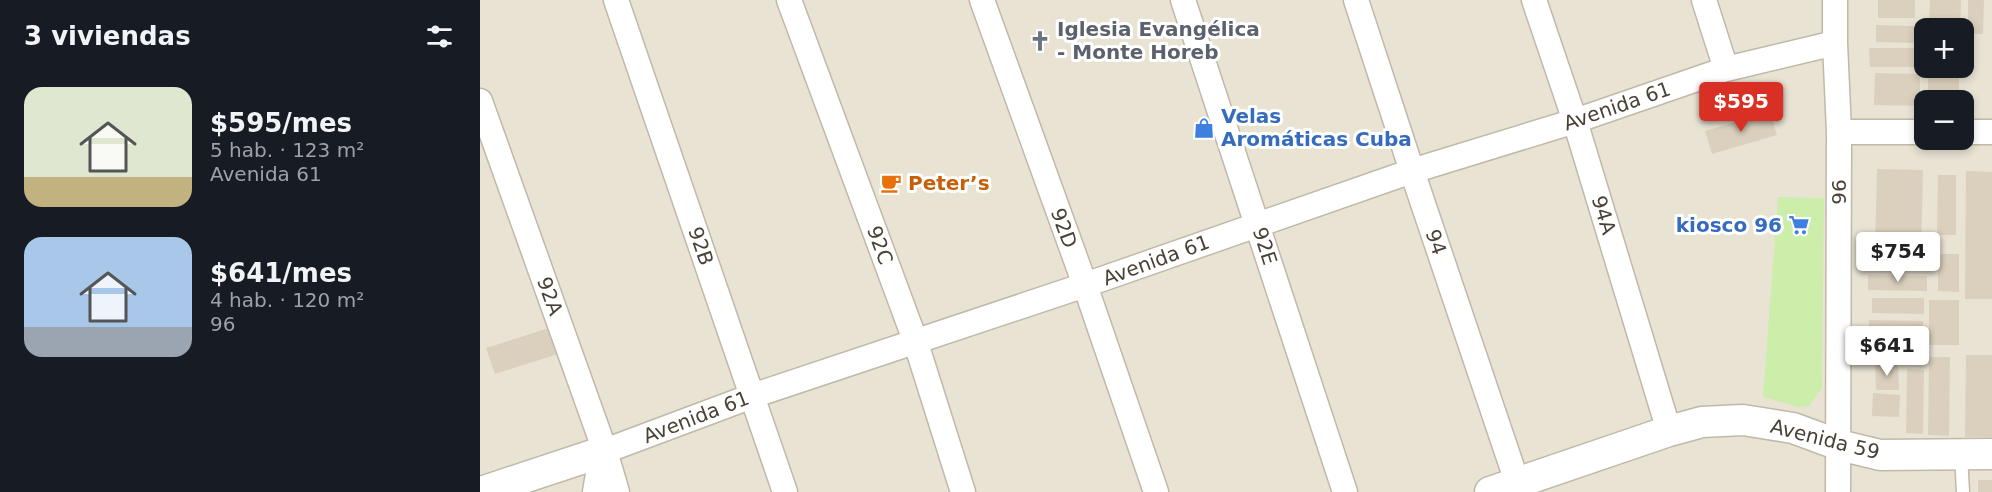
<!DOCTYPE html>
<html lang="es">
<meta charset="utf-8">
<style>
:root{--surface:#171b24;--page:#20242c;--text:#f1f3f6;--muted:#9ea1a6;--accent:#d93025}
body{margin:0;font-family:"DejaVu Sans",sans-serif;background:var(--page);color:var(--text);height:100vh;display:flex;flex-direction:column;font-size:22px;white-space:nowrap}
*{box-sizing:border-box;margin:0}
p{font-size:20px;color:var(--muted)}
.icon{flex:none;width:33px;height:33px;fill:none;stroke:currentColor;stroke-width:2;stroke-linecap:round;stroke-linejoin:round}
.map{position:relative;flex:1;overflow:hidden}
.sheet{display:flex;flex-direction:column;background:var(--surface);width:480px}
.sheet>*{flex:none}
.buttons{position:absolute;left:1434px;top:18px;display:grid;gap:12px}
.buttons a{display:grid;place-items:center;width:60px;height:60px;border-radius:12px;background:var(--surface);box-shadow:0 3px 9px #0003;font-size:30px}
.price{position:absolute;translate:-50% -51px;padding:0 14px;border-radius:6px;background:#fff;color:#222;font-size:20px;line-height:39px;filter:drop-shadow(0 2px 3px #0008)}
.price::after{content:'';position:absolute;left:50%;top:36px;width:18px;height:14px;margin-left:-9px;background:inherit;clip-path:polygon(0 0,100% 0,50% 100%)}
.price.selected{background:var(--accent);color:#fff}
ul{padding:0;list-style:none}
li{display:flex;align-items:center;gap:18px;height:150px;padding:0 24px}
li span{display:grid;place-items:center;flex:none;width:168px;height:120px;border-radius:18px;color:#555}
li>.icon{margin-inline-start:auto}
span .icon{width:72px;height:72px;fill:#fffc;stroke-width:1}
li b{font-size:26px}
h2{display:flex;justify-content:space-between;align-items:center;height:72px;padding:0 24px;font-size:26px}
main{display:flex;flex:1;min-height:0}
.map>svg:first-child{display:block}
.residential{fill:#e9e3d4;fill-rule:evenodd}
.green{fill:#cdedab}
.building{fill:#dbd0bd}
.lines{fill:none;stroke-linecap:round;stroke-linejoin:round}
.service-casing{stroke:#c1b9a8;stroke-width:15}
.minor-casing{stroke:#c1b9a8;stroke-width:27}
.tertiary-casing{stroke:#c1b9a8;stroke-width:33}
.service{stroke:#fff;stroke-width:12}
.minor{stroke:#fff;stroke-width:24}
.tertiary{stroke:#fff;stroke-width:30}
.labels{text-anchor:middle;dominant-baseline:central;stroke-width:6;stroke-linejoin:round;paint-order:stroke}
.worship-label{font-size:20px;font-weight:bold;fill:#5b616d;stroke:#fff;text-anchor:start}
.street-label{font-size:20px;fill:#494135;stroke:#fff}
.shop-label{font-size:20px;font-weight:bold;fill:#366cbe;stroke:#fff;text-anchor:start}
.food-label{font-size:20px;font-weight:bold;fill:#c56008;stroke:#fff;text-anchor:start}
</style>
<main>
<section class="sheet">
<h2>3 viviendas<svg class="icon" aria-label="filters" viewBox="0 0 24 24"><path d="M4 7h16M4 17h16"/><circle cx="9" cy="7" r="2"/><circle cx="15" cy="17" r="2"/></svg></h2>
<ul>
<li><span style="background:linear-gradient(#dfe7d0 75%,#c2b280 0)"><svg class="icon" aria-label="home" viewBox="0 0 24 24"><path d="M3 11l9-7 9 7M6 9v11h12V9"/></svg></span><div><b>$595/mes</b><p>5 hab. · 123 m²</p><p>Avenida 61</p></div></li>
<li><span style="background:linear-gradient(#a9c7e8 75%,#9aa5b1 0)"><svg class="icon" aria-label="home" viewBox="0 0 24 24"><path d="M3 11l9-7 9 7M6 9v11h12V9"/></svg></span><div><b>$641/mes</b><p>4 hab. · 120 m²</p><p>96</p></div></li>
</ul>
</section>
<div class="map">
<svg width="1512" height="492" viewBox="0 0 1512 492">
<rect width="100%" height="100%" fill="#f5f1e6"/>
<!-- residential -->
<path class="residential" d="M0 0H1512V492H0ZM1444 28H1484V68H1444ZM1444 100H1484V140H1444Z"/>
<!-- green -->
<path class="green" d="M1298 197 1344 198 1342 388 1329 406 1318 407 1283 397Z"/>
<!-- building -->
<path class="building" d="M1398 0H1435V18H1398Z
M1450 0H1481L1480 28H1449Z
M1488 0H1504L1503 34H1488Z
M1396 25 1434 26V43L1396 42Z
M1389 48H1435V67H1390Z
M1448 68H1479V96H1448Z
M1395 73 1440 74V106L1394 105Z
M1290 112 1297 135 1232 154 1225 131Z
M1397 169 1443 170 1441 252 1395 250Z
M1486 171 1512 172V299H1485Z
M1458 175H1476V235H1457Z
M1458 254H1479V292L1458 291Z
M1392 256 1447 257V270L1391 269Z
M1388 275 1447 276V291L1388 290Z
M1392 298H1444V314L1392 313Z
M1449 300H1479V345H1449Z
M1389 320 1443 321V337L1389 336Z
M69 328 78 354 15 374 6 348Z
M1391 339 1440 340V356L1391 355Z
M1486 355H1512V437H1485Z
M1449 357H1470L1469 436 1448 435Z
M1418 364 1419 390H1396L1395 365Z
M1427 369 1444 370 1443 434 1426 433Z
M1393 393 1420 395 1419 417 1392 416Z
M1498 480H1512V492H1498Z"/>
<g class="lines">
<!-- service casing -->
<g class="service-casing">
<path id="service" d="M1481 454 1483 492"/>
</g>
<!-- minor casing -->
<g class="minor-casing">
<path id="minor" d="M136 0 305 492
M309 0 435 340 483 492
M502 0 605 285 676 492
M703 0 865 492
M876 0 932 171 1037 482
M1054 0 1095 121 1189 431
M1224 0 1246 69
M1355 0V43L1359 132 1358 492
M0 101 125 451 137 492
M1359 132H1444
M1484 132H1512
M125 451 272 396 605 285 932 171 1095 121 1246 69 1355 43"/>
</g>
<!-- tertiary casing -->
<g class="tertiary-casing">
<path id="tertiary" d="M1 492 125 451 118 492
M1010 492 1189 431 1222 422 1263 420 1313 428 1359 445 1400 455 1512 454"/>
</g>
<!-- service -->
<use href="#service" class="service"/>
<!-- minor -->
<use href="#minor" class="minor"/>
<!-- tertiary -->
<use href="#tertiary" class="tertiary"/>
</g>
<!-- icons -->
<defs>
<g id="church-bare" transform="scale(1.62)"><path d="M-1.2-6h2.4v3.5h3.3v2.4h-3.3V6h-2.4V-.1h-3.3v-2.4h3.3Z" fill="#6b7280" stroke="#fff" stroke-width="2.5" paint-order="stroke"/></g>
<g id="shop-bare" transform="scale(1.62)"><path d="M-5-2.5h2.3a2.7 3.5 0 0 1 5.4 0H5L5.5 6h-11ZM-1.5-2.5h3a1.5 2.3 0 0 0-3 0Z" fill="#3f7fe0" stroke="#fff" stroke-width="2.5" paint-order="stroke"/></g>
<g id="cafe-bare" transform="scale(1.62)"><path d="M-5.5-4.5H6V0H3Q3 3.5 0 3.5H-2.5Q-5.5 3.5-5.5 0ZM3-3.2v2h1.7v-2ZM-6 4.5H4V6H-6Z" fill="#e8710a" stroke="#fff" stroke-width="2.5" paint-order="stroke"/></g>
<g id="supermarket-bare" transform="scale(1.62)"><path d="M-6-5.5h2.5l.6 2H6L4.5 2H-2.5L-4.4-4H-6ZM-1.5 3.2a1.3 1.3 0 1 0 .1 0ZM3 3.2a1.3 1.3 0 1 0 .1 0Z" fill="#3f7fe0" stroke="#fff" stroke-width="2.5" paint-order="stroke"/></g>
</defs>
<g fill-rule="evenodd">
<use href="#church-bare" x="560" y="41"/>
<use href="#shop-bare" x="724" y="128"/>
<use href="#cafe-bare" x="411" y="183"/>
<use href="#supermarket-bare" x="1319" y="225"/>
</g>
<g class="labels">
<!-- worship labels -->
<g class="worship-label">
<text x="577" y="29">Iglesia Evangélica<tspan x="577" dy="23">- Monte Horeb</tspan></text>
</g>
<!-- street labels -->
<g class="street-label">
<text transform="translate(1137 106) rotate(-19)">Avenida 61</text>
<text transform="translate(1359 192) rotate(-90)">96</text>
<text transform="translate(1124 215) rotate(73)">94A</text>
<text transform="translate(584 228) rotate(70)">92D</text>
<text transform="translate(956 242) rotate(71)">94</text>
<text transform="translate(400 245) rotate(70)">92C</text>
<text transform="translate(221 246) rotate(71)">92B</text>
<text transform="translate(785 246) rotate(72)">92E</text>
<text transform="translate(676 260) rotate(-20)">Avenida 61</text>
<text transform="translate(70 296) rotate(70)">92A</text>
<text transform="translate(216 417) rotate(-21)">Avenida 61</text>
<text transform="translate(1345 439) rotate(14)">Avenida 59</text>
</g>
<!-- shop labels -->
<g class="shop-label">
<text x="741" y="116">Velas<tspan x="741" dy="23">Aromáticas Cuba</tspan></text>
<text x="1302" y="225" text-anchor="end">kiosco 96</text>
</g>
<!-- food labels -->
<g class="food-label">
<text x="428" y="183">Peter’s</text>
</g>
</g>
</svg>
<div class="buttons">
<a>+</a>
<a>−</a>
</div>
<b class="price selected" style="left:1261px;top:133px">$595</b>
<b class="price" style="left:1418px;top:283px">$754</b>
<b class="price" style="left:1407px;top:377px">$641</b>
</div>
</main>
